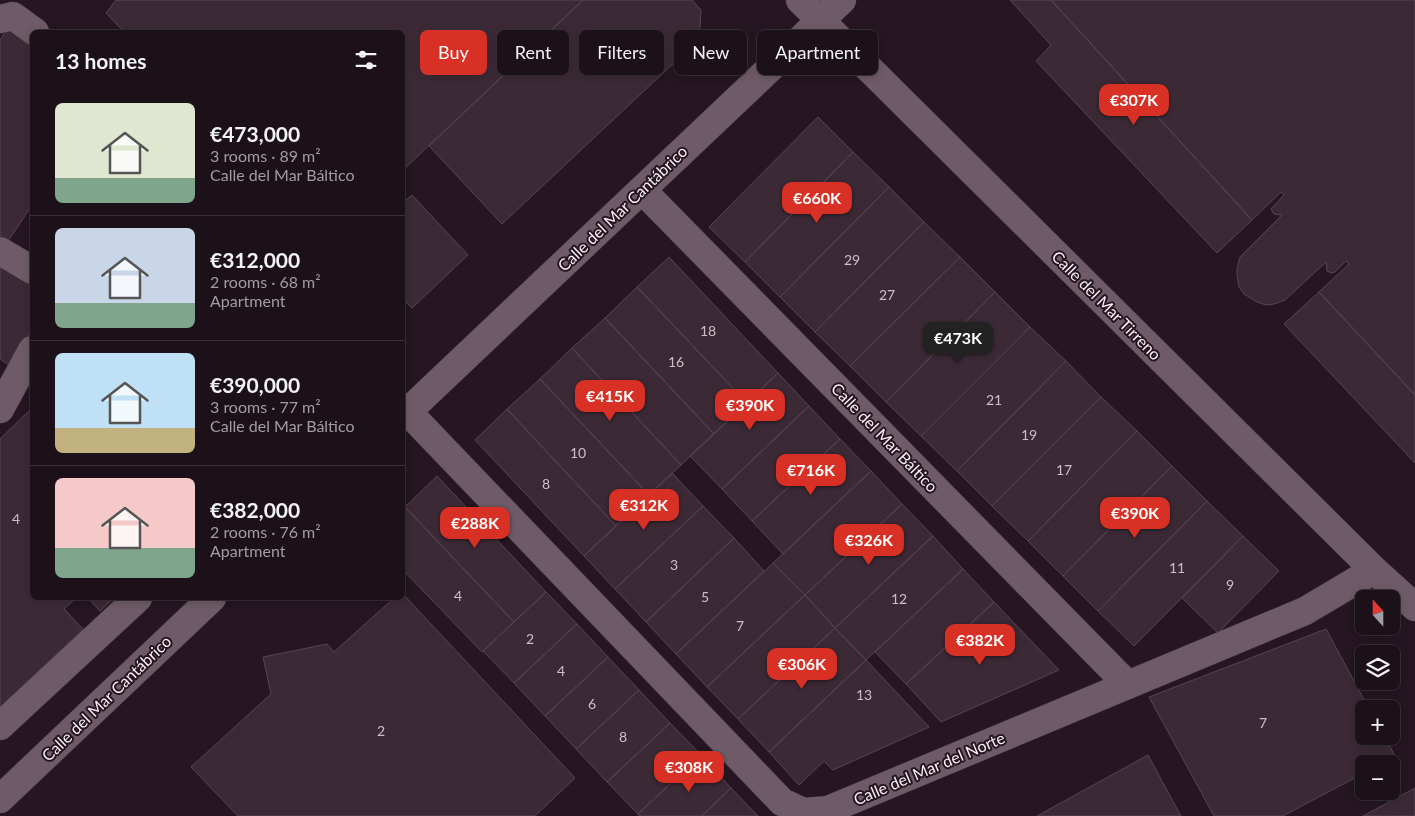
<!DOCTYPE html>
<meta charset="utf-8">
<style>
:root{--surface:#1c1019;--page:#251922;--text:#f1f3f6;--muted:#a09da2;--line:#3a3038;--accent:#d93025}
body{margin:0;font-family:Lato,sans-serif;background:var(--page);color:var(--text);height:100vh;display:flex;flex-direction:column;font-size:19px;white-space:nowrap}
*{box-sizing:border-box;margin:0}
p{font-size:16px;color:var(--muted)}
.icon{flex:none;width:28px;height:28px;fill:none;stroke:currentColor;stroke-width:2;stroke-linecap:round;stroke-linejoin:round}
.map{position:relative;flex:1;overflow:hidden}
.panel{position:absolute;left:30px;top:30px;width:375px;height:570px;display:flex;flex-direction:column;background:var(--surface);border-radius:8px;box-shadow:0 2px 8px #0003,0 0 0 1px var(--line)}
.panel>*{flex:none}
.top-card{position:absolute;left:420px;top:30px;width:475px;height:45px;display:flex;gap:10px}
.needle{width:32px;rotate:339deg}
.buttons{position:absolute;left:1355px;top:590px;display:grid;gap:10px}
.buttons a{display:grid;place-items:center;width:45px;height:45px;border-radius:8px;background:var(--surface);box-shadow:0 2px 8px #0003,0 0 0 1px var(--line);font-size:25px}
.price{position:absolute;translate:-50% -42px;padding:0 11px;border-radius:10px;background:var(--accent);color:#fff;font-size:16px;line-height:32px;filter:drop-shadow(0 1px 2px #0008)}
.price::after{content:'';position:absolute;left:50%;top:30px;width:15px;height:11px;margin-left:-8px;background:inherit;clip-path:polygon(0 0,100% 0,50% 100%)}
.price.selected{background:#222;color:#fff}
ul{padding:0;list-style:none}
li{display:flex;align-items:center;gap:15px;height:125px;padding:0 25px}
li+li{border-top:1px solid var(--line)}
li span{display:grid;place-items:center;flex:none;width:140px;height:100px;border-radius:8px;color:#555}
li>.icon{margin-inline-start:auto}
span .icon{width:60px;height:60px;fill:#fffc;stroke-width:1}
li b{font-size:21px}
h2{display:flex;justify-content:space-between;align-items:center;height:60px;padding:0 25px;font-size:21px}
.chip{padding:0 18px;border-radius:8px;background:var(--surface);box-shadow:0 2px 8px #0003,0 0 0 1px var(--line);font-size:18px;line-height:45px}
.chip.selected{background:var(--accent);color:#fff}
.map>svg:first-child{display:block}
.building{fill:#3b2a36;stroke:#584552}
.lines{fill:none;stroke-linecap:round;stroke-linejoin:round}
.minor-casing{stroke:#3d3239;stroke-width:29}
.minor{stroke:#6e5b67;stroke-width:28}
.labels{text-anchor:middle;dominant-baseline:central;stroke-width:4;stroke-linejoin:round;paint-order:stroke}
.number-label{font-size:14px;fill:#cbbec7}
.street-label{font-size:16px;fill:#fbf0f7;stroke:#251621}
</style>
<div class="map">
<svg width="1415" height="816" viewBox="0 0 1415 816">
<rect width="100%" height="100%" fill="#251621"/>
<!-- building -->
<path class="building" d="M116 0H583L402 171V32H124L106 13Z
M583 0H692L701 10 699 44 692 46 502 224 429 146Z
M1010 0H1051L1252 220 1217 253 1036 61 1051 45Z
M1051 0H1415V395L1319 292 1349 264 1346 261 1335 272 1331 273 1327 271 1326 262 1285 300 1274 304 1266 305 1257 302 1244 294 1239 287 1237 276V269L1240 257 1282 215 1274 214 1271 209 1284 195 1281 192 1252 220Z
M8 28 32 44V205L8 241 0 235V40Z
M818 117 853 152 745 262 709 227Z
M853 152 889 187 780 297 745 262Z
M889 187 924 222 815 332 780 297Z
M412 195 468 255 412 308 402 298V203Z
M924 222 960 257 850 366 815 332Z
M669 257 778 373 747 403 637 287Z
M960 257 995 292 886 402 850 366Z
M0 261 32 282V329L9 365 0 359Z
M637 287 747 403 714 434 605 318Z
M995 292 1030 327 921 436 886 402Z
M1319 292 1415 395V463L1284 324Z
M605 318 714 434 681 465 572 348Z
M1030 327 1066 361 957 471 921 436Z
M572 348 681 465 649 495 540 379Z
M1066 361 1101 397 992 506 957 471Z
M778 373 809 406 722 489 690 456Z
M540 379 649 495 616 526 507 409Z
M1101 397 1137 431 1028 541 992 506Z
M809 406 840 439 752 521 722 489Z
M32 408V598H76L64 609 83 629 0 707V439Z
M507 409 616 526 584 556 475 440Z
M1137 431 1172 466 1063 576 1028 541Z
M840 439 871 471 783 554 752 521Z
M1172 466 1207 501 1098 611 1063 576Z
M871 471 902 504 805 595 773 563Z
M672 473 703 506 615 589 584 556Z
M437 476 546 592 514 622 405 507Z
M1207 501 1243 536 1134 646 1098 611Z
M902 504 933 536 835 628 805 595Z
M703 506 734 538 646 622 615 589Z
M405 507 514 622 482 652 402 569V509Z
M933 536 963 569 866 660 835 628Z
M1243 536 1279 571 1218 633 1182 598Z
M734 538 764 571 676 654 646 622Z
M773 563 805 595 707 687 676 654Z
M963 569 994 602 906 684 875 652Z
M546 592 577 624 514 683 483 651Z
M402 593 575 778 535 816H238L191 767 271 694 263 657 327 644 334 652 394 598H402Z
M805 595 835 628 738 719 707 687Z
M88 598H114L100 611Z
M994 602 1059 670 941 722 906 684Z
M577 624 608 657 545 716 514 683Z
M835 628 866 660 769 752 738 719Z
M1326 629 1369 709H1364V736H1384L1395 756 1381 764H1364V773L1283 816H1214L1149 697Z
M608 657 639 690 576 749 545 716Z
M866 660 929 727 833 770 824 761 799 785 769 752Z
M639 690 670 723 607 782 576 749Z
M670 723 701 755 638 814 607 782Z
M701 755 731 788 702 816H639L638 814Z
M1148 755 1181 816H1037Z
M731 788 758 816H702Z
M1415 788V816H1363Z"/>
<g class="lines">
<!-- minor casing -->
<g class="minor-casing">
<path id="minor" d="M800 0 1374 570 1415 607
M0 19 13 16 35 32
M642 190 1128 685
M0 251 32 270
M0 409 32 350
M408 412 782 802 803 812 828 810 1305 611 1374 570
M402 417 842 0
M0 726 138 598
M0 799 212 598"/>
</g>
<!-- minor -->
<use href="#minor" class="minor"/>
</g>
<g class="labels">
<!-- number labels -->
<g class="number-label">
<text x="852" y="259">29</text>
<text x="887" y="294">27</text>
<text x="708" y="330">18</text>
<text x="676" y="361">16</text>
<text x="994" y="399">21</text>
<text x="1029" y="434">19</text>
<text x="578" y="452">10</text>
<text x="1064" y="469">17</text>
<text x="546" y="483">8</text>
<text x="16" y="518">4</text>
<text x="674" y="564">3</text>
<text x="1177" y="567">11</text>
<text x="1230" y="584">9</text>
<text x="458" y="595">4</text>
<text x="705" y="596">5</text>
<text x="899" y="598">12</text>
<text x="740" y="625">7</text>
<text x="530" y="638">2</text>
<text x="561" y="670">4</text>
<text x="864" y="694">13</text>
<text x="592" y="703">6</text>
<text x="1263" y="722">7</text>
<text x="381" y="730">2</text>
<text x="623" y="736">8</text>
</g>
<!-- street labels -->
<g class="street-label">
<text transform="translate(622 208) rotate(-44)">Calle del Mar Cantábrico</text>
<text transform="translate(1107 305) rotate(45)">Calle del Mar Tirreno</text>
<text transform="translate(885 437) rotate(46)">Calle del Mar Báltico</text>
<text transform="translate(106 698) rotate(-44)">Calle del Mar Cantábrico</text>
<text transform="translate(929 768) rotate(-23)">Calle del Mar del Norte</text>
</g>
</g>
</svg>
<div class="buttons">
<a><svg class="needle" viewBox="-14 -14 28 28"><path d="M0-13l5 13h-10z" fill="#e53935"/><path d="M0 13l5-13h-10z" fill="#a09da2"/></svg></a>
<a><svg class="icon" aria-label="layers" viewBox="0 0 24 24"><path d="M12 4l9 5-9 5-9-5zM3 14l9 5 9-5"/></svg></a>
<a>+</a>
<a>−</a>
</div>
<b class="price" style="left:1134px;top:126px">€307K</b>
<b class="price" style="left:817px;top:224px">€660K</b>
<b class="price selected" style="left:958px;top:364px">€473K</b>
<b class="price" style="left:610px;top:422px">€415K</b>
<b class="price" style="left:750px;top:431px">€390K</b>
<b class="price" style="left:811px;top:496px">€716K</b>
<b class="price" style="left:644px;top:531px">€312K</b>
<b class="price" style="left:1135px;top:539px">€390K</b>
<b class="price" style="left:475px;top:549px">€288K</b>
<b class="price" style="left:869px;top:566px">€326K</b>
<b class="price" style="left:980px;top:666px">€382K</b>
<b class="price" style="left:802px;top:690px">€306K</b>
<b class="price" style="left:689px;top:793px">€308K</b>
<div class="top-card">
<a class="chip selected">Buy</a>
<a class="chip">Rent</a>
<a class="chip">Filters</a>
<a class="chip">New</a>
<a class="chip">Apartment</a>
</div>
<section class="panel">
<h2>13 homes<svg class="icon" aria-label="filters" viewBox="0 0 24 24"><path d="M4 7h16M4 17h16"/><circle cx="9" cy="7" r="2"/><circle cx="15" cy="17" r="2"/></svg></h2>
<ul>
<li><span style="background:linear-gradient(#dfe7d0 75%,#7fa58c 0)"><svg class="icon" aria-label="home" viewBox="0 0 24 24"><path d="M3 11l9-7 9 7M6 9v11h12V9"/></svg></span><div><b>€473,000</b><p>3 rooms · 89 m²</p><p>Calle del Mar Báltico</p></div></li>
<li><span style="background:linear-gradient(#c9d6e8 75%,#7fa58c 0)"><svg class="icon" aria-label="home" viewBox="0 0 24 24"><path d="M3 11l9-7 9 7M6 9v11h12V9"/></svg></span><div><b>€312,000</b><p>2 rooms · 68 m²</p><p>Apartment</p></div></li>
<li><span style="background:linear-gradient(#bfe0f5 75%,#c2b280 0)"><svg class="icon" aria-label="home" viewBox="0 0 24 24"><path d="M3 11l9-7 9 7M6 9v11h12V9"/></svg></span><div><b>€390,000</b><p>3 rooms · 77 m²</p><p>Calle del Mar Báltico</p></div></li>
<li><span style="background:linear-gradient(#f6c9c9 70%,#7fa58c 0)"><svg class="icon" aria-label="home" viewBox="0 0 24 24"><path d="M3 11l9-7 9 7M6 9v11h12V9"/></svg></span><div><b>€382,000</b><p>2 rooms · 76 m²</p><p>Apartment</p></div></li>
</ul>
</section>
</div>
